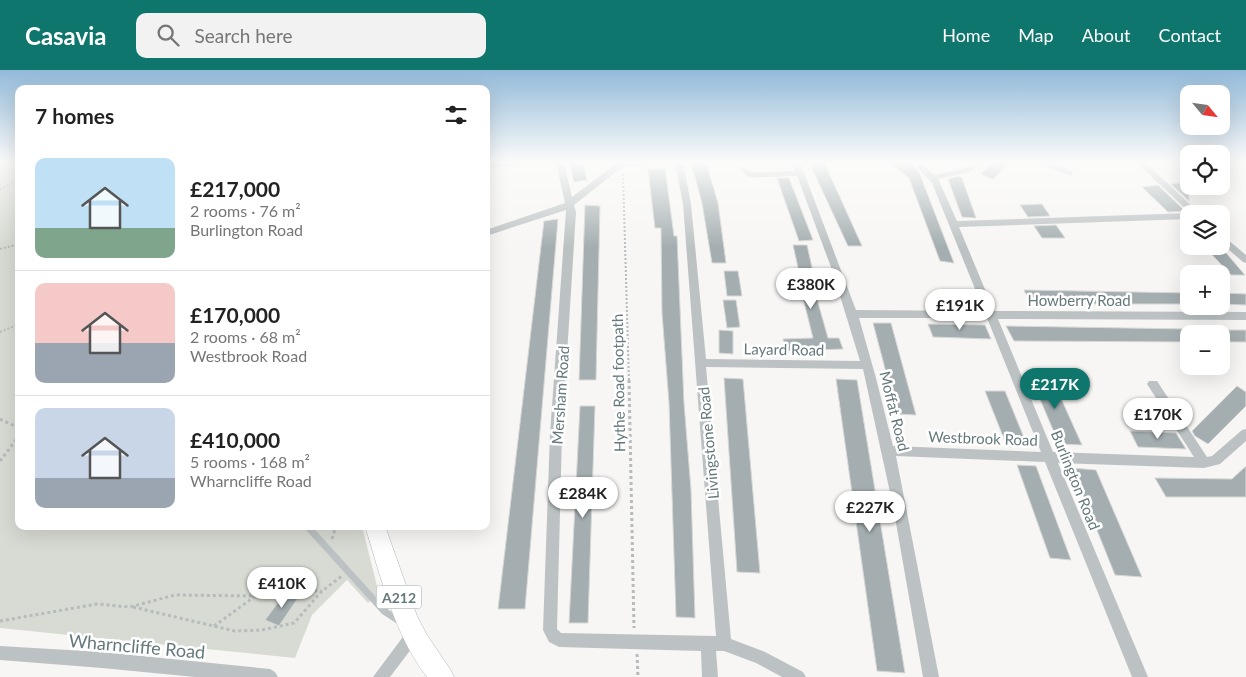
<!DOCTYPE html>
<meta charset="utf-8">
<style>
:root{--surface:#fff;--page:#f2f2f2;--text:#222;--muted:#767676;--line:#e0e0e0;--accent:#0f766e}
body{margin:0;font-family:Lato,sans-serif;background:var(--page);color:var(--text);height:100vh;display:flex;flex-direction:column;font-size:19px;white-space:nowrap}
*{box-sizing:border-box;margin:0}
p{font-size:16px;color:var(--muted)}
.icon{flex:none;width:28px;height:28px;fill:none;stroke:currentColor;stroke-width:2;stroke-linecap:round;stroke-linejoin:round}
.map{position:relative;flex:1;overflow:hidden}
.side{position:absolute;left:15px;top:15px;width:475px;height:445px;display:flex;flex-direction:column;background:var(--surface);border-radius:10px;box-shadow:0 5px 20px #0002}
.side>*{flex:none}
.needle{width:32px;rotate:119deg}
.buttons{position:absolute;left:1180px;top:15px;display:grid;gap:10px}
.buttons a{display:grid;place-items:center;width:50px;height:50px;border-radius:10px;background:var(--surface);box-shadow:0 5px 20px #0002;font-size:25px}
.price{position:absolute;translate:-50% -42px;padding:0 11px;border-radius:18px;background:#fff;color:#222;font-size:16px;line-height:32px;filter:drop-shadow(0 1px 2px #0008)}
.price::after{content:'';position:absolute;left:50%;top:30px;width:15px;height:11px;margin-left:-8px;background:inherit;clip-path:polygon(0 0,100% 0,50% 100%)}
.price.active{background:var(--accent);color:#fff}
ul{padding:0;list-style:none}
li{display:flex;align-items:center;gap:15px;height:125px;padding:0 20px}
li+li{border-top:1px solid var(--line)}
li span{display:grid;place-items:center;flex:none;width:140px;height:100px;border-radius:10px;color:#555}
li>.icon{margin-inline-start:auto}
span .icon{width:60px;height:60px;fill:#fffc;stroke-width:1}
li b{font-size:21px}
h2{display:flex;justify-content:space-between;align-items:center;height:60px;padding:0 20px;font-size:21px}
header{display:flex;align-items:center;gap:30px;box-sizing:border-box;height:70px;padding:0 25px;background:var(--accent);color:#fff}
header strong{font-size:24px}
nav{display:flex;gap:28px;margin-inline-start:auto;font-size:18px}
.search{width:350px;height:45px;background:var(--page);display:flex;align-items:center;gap:12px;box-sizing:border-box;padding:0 18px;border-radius:10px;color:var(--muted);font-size:19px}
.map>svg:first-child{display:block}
.green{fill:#d8dbd3}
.building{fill:#a4aeb0;stroke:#d8d8d6}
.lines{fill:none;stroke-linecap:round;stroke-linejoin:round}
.primary-casing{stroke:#b0b6b8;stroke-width:1}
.path-far1{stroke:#b6bbbc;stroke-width:2;stroke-dasharray:2 2;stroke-linecap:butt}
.path{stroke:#b6bbbc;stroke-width:3;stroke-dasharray:3 3;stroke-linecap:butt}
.lane-far1{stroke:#bcc2c3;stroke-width:5}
.lane{stroke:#bcc2c3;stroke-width:7}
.street{fill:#bcc2c3;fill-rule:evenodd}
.primary{fill:#fff;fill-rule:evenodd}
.labels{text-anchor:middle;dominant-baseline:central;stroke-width:5;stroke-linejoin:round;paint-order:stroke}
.shield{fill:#fff;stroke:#93a0a3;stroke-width:1}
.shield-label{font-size:14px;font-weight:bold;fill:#65787c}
.street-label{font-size:15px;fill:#65787c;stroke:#fff}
.near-street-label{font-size:18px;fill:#65787c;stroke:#fff}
</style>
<header>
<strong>Casavia</strong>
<div class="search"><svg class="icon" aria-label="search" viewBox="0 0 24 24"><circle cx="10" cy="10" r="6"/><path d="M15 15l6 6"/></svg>Search here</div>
<nav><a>Home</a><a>Map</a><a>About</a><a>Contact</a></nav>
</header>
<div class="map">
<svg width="1246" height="607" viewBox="0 0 1246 607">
<rect width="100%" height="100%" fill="#f7f6f4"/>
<!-- green -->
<path class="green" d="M0 92H19V456H362L379 524 368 533 347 510 312 545 295 588 0 558Z"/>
<!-- building -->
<path class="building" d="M569 92H582L587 110 574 112Z
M691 92H706L718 133 726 193H712L702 133Z
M809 92H824L862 176H848Z
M888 92H910L919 102 954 193 940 191 909 108Z
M994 92H1011L993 109 981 104Z
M665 98 674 166H677L684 333 691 420 695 548 676 547 669 333 662 243 661 158H655L648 99Z
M959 106 962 108 976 148 962 147 948 109Z
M777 108H789L813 170 799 171Z
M1185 112 1189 115V131L1171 114Z
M1158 115 1185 141 1168 142 1142 117Z
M1042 134 1050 146 1028 147 1020 135Z
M585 135 600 136 596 310H579Z
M558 149 525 539H498L544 151Z
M1056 155 1065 168H1042L1034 156Z
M793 175H807L816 215H813L828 268H839L843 279 785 281 783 269 813 268 801 220H803Z
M1204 176H1220L1245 205H1231Z
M724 201H738L742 226H727Z
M1024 220 1189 223V234H1031Z
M1221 223 1246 224V235L1221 234Z
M723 230H736L740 257 727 258Z
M873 253H891L916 345 897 344Z
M928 254 985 255 991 269 933 267Z
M1006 256 1189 259V272L1014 271Z
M719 260 733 261V284L719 283Z
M1221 260H1246V272H1221Z
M1029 303 1050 304 1082 375 1059 374Z
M724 308 743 309 760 503 737 502Z
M836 309 857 310 905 603 877 601Z
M1237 316 1246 322V336L1208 374 1195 366 1192 361Z
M985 321H1005L1027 375 1006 374Z
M580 336H595L588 553H569Z
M1130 361 1176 363 1186 379 1138 377Z
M1017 395 1036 396 1071 490 1050 488Z
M1246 396V427H1166L1155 408 1232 409Z
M1072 398 1096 400 1142 507 1115 505Z
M285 523 298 528 279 556 265 550Z"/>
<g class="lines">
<!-- primary casing -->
<g class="primary-casing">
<path id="primary" d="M365 456H385L417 546 427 565 450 599 454 607H427C394 564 381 507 365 456Z"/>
</g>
<!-- path-far1 -->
<path class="path-far1" d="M623 104 629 312
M0 120 19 109
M0 179 19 174
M0 262 19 254"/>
<!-- path -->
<path class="path" d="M629 310 634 558
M0 349 19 358
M0 391 19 366
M332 469 336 456
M133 537 235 561 262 560 294 553 322 521 342 506
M0 551 97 534 130 537 175 525 255 526 293 520 322 521
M214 556 254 527
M637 584 638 607"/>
<!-- lane-far1 -->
<path class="lane-far1" d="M1043 92 1070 103
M743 99 749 104 756 105 801 103"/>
<!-- lane -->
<path class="lane" d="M307 456 384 541 401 552"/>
<!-- street -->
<path class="street" d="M486 92H521L517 95 486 98Z
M556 92H564L572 127 617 93 650 92 646 95 622 97 574 135 576 142 562 364 557 559 561 563 716 566 683 134 675 92H683L691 134 706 289 860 291 832 200 792 92H800L856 240 984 241 932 113 912 92H920L934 105 964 98 974 92H983L970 102 938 109 957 151 1190 143 1136 92H1145L1200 144H1189V149L959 157 994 241 1246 242V250L998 249 1053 382 1194 387 1147 314 1149 311H1157L1207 387 1212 386 1242 360 1246 359V371L1220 394 1204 398 1058 393 1148 607H1132L1045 392 896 386 939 607H923L893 436 863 299 706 297 731 569 765 582 803 602 806 607H782L756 593 724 581H716L718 607H702L701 581 559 577 549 572 543 560 550 364 566 140 486 166V160L565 133ZM859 248H987L1041 382 893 376 876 308Z
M1221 164 1246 185V193L1243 192 1221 173Z
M413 558 418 560 420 565 418 570 390 607H373L408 560Z
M0 576 102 582 270 599 275 602 278 607H195L102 598 0 590Z"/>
<!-- primary -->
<use href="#primary" class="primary"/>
</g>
<!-- sky -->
<linearGradient id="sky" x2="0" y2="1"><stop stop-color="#93bad9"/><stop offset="0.52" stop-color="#fbfbfa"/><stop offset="1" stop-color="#fbfbfa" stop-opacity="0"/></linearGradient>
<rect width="1246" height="177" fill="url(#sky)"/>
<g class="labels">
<!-- shield labels -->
<rect class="shield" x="376.5" y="515.5" width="45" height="23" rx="4"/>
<g class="shield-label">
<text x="399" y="527">A212</text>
</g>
<!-- street labels -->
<g class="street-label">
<text x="1079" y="230">Howberry Road</text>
<text transform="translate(784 279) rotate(1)">Layard Road</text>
<text transform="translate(618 313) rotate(-91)">Hythe Road footpath</text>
<text transform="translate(560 325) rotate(-86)">Mersham Road</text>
<text transform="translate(895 341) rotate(76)">Moffat Road</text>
<text transform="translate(983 368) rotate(2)">Westbrook Road</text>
<text transform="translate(708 373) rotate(-95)">Livingstone Road</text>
<text transform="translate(1076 410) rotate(68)">Burlington Road</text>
</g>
<!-- near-street labels -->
<g class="near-street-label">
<text transform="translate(137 576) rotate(5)">Wharncliffe Road</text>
</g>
</g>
</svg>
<div class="buttons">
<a><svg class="needle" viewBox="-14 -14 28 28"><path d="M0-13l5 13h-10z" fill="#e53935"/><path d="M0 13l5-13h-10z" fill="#767676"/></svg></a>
<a><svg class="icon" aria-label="locate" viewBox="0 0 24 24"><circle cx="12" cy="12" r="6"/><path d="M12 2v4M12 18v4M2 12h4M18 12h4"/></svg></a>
<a><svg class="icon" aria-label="layers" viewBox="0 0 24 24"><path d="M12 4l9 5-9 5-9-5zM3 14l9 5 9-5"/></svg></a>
<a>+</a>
<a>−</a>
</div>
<b class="price" style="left:811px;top:240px">£380K</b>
<b class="price" style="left:960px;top:261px">£191K</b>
<b class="price active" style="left:1055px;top:340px">£217K</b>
<b class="price" style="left:1158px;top:370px">£170K</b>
<b class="price" style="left:583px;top:449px">£284K</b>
<b class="price" style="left:870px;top:463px">£227K</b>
<b class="price" style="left:282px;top:539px">£410K</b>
<section class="side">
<h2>7 homes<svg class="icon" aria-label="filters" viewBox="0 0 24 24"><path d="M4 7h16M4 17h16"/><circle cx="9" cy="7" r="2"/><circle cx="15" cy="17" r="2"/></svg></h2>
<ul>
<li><span style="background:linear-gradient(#bfe0f5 70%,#7fa58c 0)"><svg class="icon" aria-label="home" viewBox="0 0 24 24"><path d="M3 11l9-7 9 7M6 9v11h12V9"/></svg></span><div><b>£217,000</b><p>2 rooms · 76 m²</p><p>Burlington Road</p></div></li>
<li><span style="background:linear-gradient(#f6c9c9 60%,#9aa5b1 0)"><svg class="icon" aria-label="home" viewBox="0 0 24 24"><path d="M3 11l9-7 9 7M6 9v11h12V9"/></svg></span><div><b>£170,000</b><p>2 rooms · 68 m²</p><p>Westbrook Road</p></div></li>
<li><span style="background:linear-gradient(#c9d6e8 70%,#9aa5b1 0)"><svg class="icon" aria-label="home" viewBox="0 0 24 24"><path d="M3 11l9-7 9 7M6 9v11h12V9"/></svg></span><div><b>£410,000</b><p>5 rooms · 168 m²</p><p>Wharncliffe Road</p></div></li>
</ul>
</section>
</div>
